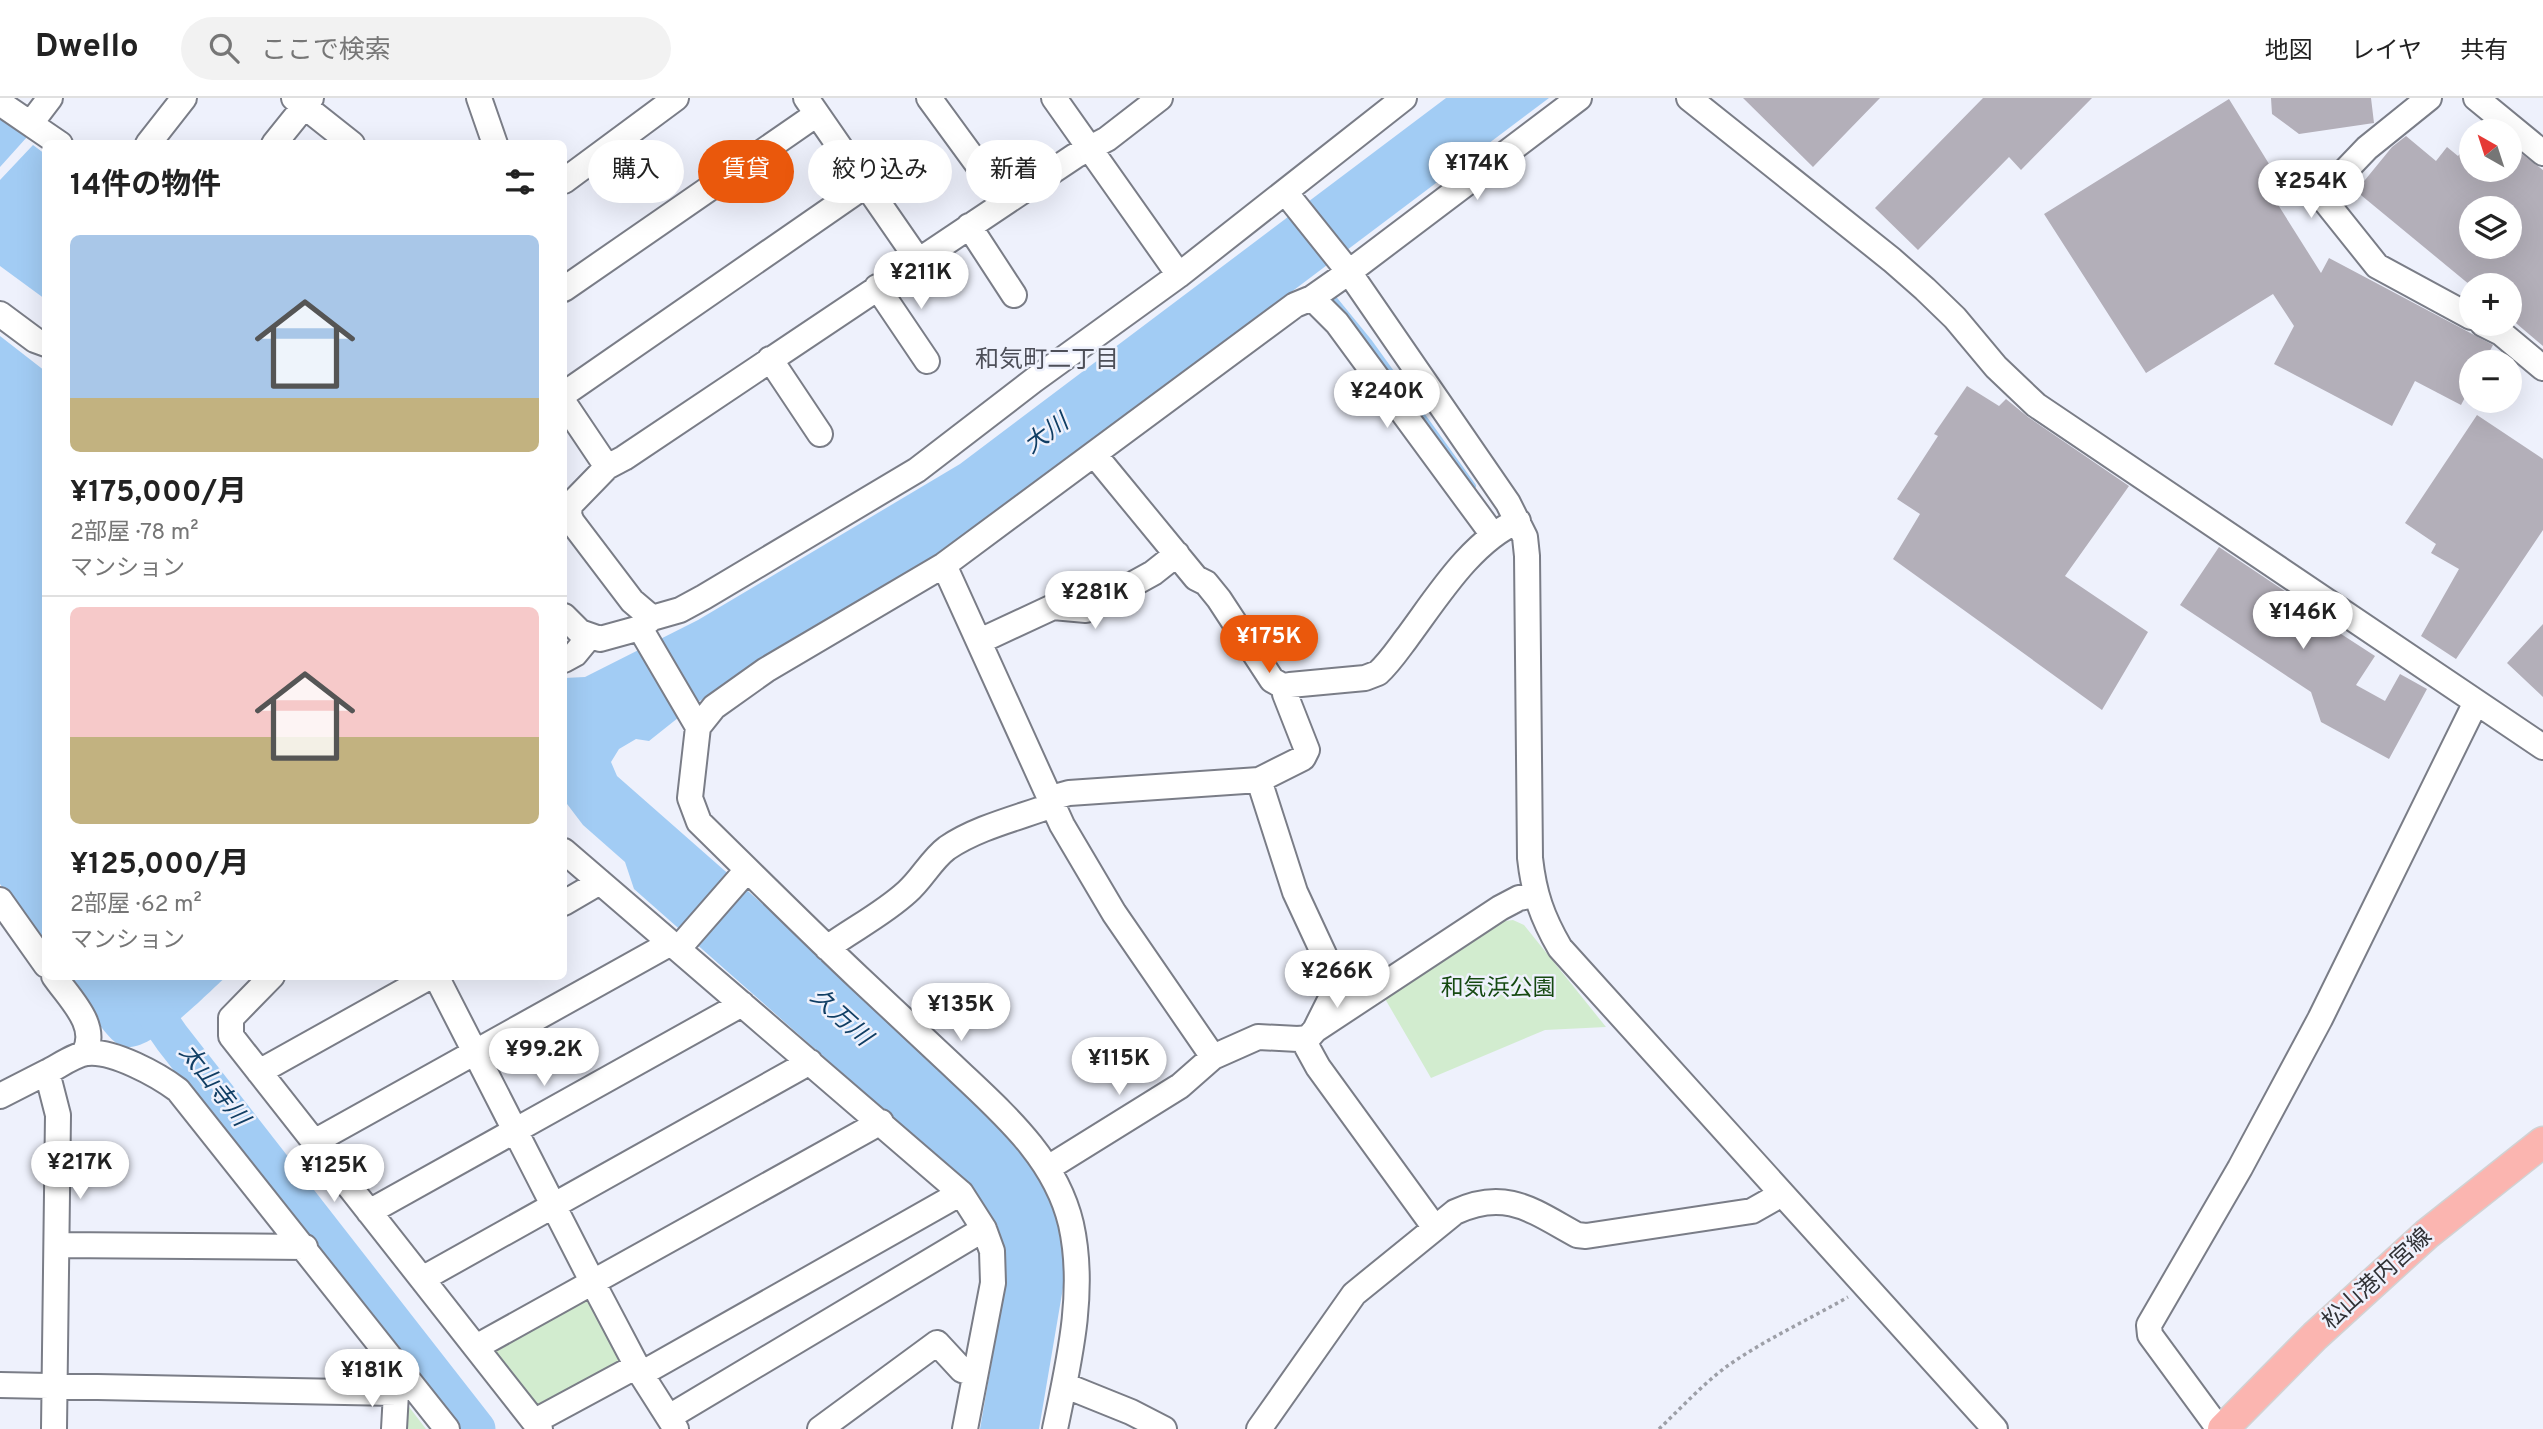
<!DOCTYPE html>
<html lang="ja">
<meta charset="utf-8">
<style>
:root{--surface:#fff;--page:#f2f2f2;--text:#222;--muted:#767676;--line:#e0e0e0;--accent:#ea580c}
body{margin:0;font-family:Overpass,"Noto Sans JP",sans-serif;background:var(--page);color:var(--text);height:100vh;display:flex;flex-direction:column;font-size:26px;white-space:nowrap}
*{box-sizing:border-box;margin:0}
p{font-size:23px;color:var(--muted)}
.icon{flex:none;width:38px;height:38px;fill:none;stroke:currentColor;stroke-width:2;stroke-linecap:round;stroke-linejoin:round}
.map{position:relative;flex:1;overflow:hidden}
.side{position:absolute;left:42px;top:42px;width:525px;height:840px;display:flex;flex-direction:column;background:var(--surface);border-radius:10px;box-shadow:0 7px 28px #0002}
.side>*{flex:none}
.banner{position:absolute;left:588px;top:42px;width:665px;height:63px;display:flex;gap:14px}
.needle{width:46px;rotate:321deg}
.controls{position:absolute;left:2459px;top:21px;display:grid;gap:14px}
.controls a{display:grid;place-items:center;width:63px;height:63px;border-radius:50%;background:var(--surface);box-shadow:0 7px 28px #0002;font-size:35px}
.price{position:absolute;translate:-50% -60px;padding:0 16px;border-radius:24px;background:#fff;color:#222;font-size:23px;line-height:46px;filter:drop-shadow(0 2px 4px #0008)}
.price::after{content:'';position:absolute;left:50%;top:42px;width:21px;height:16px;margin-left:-10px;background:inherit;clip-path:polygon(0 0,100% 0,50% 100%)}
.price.on{background:var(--accent);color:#fff}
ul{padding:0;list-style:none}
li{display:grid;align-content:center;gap:14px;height:371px;padding:0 28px}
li+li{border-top:2px solid var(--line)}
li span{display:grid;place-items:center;height:217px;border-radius:10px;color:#555}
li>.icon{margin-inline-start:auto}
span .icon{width:126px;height:126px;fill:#fffc;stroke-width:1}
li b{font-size:30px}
h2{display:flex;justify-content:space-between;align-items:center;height:84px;padding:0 28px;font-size:30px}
.tag{padding:0 24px;border-radius:32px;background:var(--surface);box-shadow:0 7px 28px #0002;font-size:24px;line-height:63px}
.tag.on{background:var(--accent);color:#fff}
header{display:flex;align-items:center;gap:42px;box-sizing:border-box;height:98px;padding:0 35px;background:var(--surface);border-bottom:2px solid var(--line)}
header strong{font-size:33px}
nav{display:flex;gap:38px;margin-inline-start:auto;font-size:24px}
.search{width:490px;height:63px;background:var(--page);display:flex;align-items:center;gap:18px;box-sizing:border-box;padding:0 24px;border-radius:38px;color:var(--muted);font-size:26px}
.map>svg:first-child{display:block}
.green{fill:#d2eccf}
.water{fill:#a2ccf4}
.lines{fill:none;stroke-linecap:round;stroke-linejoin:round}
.stream{stroke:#a2ccf4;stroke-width:6}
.river{stroke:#a2ccf4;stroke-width:37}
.building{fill:#b3afb9;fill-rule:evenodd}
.minor-casing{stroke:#7a7d87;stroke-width:28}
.major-casing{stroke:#d1d2d3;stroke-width:33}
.path{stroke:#9d9fa7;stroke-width:3.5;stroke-dasharray:3.5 3.5;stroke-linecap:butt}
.minor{stroke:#fff;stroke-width:24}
.major{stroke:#fbb5b0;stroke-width:30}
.labels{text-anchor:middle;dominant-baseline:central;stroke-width:5;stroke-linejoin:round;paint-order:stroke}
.park-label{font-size:23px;fill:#154911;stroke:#eef1fc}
.street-label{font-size:23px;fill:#303135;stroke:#eef1fc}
.neighbourhood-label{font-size:24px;fill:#4d4f58;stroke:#eef1fc}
.water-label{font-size:24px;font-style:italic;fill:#103e64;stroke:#eef1fc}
</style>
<header>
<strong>Dwello</strong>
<div class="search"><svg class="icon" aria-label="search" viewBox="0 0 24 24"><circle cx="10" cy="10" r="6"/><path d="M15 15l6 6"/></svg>ここで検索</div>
<nav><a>地図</a><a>レイヤ</a><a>共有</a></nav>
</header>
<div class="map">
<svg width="2543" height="1331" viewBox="0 0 2543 1331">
<rect width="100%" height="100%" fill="#eef1fc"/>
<!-- green -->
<path class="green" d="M1513 822 1524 827 1606 929 1545 932 1431 980 1384 899 1498 824Z
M589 1195 625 1264 535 1312 488 1251Z
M406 1305 426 1331H398Z"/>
<!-- water -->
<path class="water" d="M1446 0H1549L975 432 698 604 649 643 636 641 619 651 611 664 617 678 891 919 1015 1042 1045 1086 1060 1127 1065 1178 1039 1331H980L1005 1186 1003 1154 969 1087 634 791 625 764 583 727 564 702V580L585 579 698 522 960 366Z
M0 17 27 39 0 69Z
M33 47 45 56V201L0 168V82Z
M0 238 45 273V849L0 786Z
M70 878 226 879C206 896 148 959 121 948 106 942 78 895 68 880Z"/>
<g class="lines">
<!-- stream -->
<path class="stream" d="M1330 196 1370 245 1473 388"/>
<!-- river -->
<path class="river" d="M129 878 172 940 477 1331"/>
</g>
<!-- building -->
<path class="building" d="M1743 0H1880L1813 69Z
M1983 0H2092L2021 72 2009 59 1918 152 1875 110Z
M2271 0H2371L2374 25 2299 36 2272 16Z
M2229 1 2282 87 2270 94 2321 175 2329 160 2493 247 2484 264H2471V288L2461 307 2415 283 2392 328 2274 266 2294 228 2273 196 2146 275 2044 116Z
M2406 38 2436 63 2447 49 2458 58 2471 43V72H2510V47L2543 72V248L2510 220V187H2470L2356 93 2392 49ZM2471 110H2510V149H2471Z
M1967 288 1999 308 2006 301 2028 319 2129 388 2065 478 2148 534 2102 612 1893 461 1920 416 1897 401 1938 338 1934 336Z
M2477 317 2543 361V432L2456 561 2421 538 2459 471 2431 455 2436 446 2405 425Z
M2219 449 2340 530 2338 534 2375 558 2356 587 2385 603 2400 576 2427 591 2389 661 2321 624 2311 594 2180 507Z
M2543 526V599L2507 565Z"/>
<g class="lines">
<!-- minor casing -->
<g class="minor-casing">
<path id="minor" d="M294 0 352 46
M479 0 495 46
M806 0 918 162
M929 0 1005 104
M1054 0 1179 177
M1689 0 1892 162 1925 191 1955 220 1996 269 2036 307 2543 649
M2429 0 2367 50 2321 98 2377 168 2471 219
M2476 0 2543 55
M0 5 60 46
M31 25 50 0
M148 46 184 0
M274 46 311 0
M564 83 676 0
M1285 94 1349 174 1508 405 1525 439 1527 458 1530 760C1534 796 1542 819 1560 850L1995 1331
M969 128 1014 197
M877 189 927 263
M564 191 817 16
M1312 200 1337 225 1493 437
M0 216 35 242 46 246
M2483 226 2501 235 2543 270
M770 261 820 336
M564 296 866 87
M564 305 607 369 570 407 569 417 572 424 632 503 652 520
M1094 356 1196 480 1206 485 1219 501 1272 582 1288 591
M607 369 624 360 1075 58 1107 41 1160 0
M944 467 1062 727 1114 815 1213 959
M564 518 580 534 600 541 640 530 652 520 680 512 704 499 917 372 1034 282 1179 177 1404 0
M640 530 698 629 690 700 699 724C752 776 805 829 859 880 890 909 921 938 952 967 1000 1013 1055 1058 1071 1126 1086 1193 1069 1264 1055 1331
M980 543 1053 509 1086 512 1153 475 1177 456
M564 562 575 556 589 539
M698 629 714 609 766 572 944 467 1295 207 1312 200 1349 174 1579 0
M1259 682 1295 794 1335 880 1330 902 1315 932
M1051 700 1069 695 1259 682 1303 660 1307 652 1285 596 1290 587 1365 580 1378 575C1389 565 1397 553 1406 541 1436 501 1471 443 1518 423
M564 753 961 1095 984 1131 992 1153 993 1185 965 1331
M0 802 46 867
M564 805 600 784
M827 850C853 831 883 816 907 794 922 781 931 762 947 750 978 729 1018 720 1053 707
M678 851 747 772
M54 878C69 900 100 928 84 955
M272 878 231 920V938L540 1331
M436 878 593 1185 641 1276 676 1331
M1308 940 1307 949 1318 969 1435 1130
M47 974C59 968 74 957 87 955 113 952 158 977 178 992L447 1331
M259 974 431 878
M0 998 47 974 58 1017 54 1331
M314 1044 671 845
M1048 1070 1180 988 1213 959 1258 939 1298 941 1308 940 1315 932 1500 810 1519 800 1536 797
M369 1114 742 906
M57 1147 305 1149
M422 1181 810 964
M476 1249 881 1024
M641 1276 961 1095
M0 1287 396 1295 410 1285
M1064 1287 1131 1314 1164 1331
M669 1319 984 1131
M535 1323 637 1268
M394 1331 396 1295
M820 1331 937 1245 962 1272 975 1276
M1259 1331 1354 1196 1455 1114C1506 1090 1533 1113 1577 1137L1586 1138 1752 1113 1782 1096
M2219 1331 2150 1237 2149 1227 2240 1070 2320 921 2476 604"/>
</g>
<!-- major casing -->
<g class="major-casing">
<path id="major" d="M2223 1331 2315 1238 2427 1136 2543 1044"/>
</g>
<!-- path -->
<path class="path" d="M44 487 46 488
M1659 1331C1681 1310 1702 1287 1726 1269 1764 1242 1808 1222 1848 1199"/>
<!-- minor -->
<use href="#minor" class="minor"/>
<!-- major -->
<use href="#major" class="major"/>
</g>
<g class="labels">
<!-- park labels -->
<g class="park-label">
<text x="1498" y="891">和気浜公園</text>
</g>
<!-- street labels -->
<g class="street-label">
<text transform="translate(2378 1182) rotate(-42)">松山港内宮線</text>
</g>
<!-- neighbourhood labels -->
<g class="neighbourhood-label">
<text x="1047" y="263">和気町二丁目</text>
</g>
<!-- water labels -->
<g class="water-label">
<text transform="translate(1047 337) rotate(-36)">大川</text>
<text transform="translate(840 920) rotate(42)">久万川</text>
<text transform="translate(213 988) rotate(52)">太山寺川</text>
</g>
</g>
</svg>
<div class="controls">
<a><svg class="needle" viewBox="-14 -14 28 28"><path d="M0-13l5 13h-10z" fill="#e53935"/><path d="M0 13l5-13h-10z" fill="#767676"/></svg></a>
<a><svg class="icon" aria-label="layers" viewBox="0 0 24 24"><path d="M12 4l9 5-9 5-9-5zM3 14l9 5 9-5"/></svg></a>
<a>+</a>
<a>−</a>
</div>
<b class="price" style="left:1477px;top:104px">¥174K</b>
<b class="price" style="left:2311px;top:122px">¥254K</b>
<b class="price" style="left:921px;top:213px">¥211K</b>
<b class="price" style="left:1387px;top:332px">¥240K</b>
<b class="price" style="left:1095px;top:533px">¥281K</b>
<b class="price" style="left:2303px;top:553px">¥146K</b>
<b class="price on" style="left:1269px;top:577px">¥175K</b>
<b class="price" style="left:1337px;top:912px">¥266K</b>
<b class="price" style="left:961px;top:945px">¥135K</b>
<b class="price" style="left:544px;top:990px">¥99.2K</b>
<b class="price" style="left:1119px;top:999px">¥115K</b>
<b class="price" style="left:80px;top:1103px">¥217K</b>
<b class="price" style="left:334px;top:1106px">¥125K</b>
<b class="price" style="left:372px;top:1311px">¥181K</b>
<div class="banner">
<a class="tag">購入</a>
<a class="tag on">賃貸</a>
<a class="tag">絞り込み</a>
<a class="tag">新着</a>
</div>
<section class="side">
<h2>14件の物件<svg class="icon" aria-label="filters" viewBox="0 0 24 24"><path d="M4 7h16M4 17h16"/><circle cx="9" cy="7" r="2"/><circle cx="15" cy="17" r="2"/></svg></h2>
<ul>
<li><span style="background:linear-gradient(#a9c7e8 75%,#c2b280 0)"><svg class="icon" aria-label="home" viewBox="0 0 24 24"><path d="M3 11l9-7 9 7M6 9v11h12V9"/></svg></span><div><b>¥175,000/月</b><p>2部屋 · 78 m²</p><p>マンション</p></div></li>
<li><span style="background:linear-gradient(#f6c9c9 60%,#c2b280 0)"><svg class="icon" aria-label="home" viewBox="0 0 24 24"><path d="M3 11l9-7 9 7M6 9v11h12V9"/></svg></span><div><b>¥125,000/月</b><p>2部屋 · 62 m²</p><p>マンション</p></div></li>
</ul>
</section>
</div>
